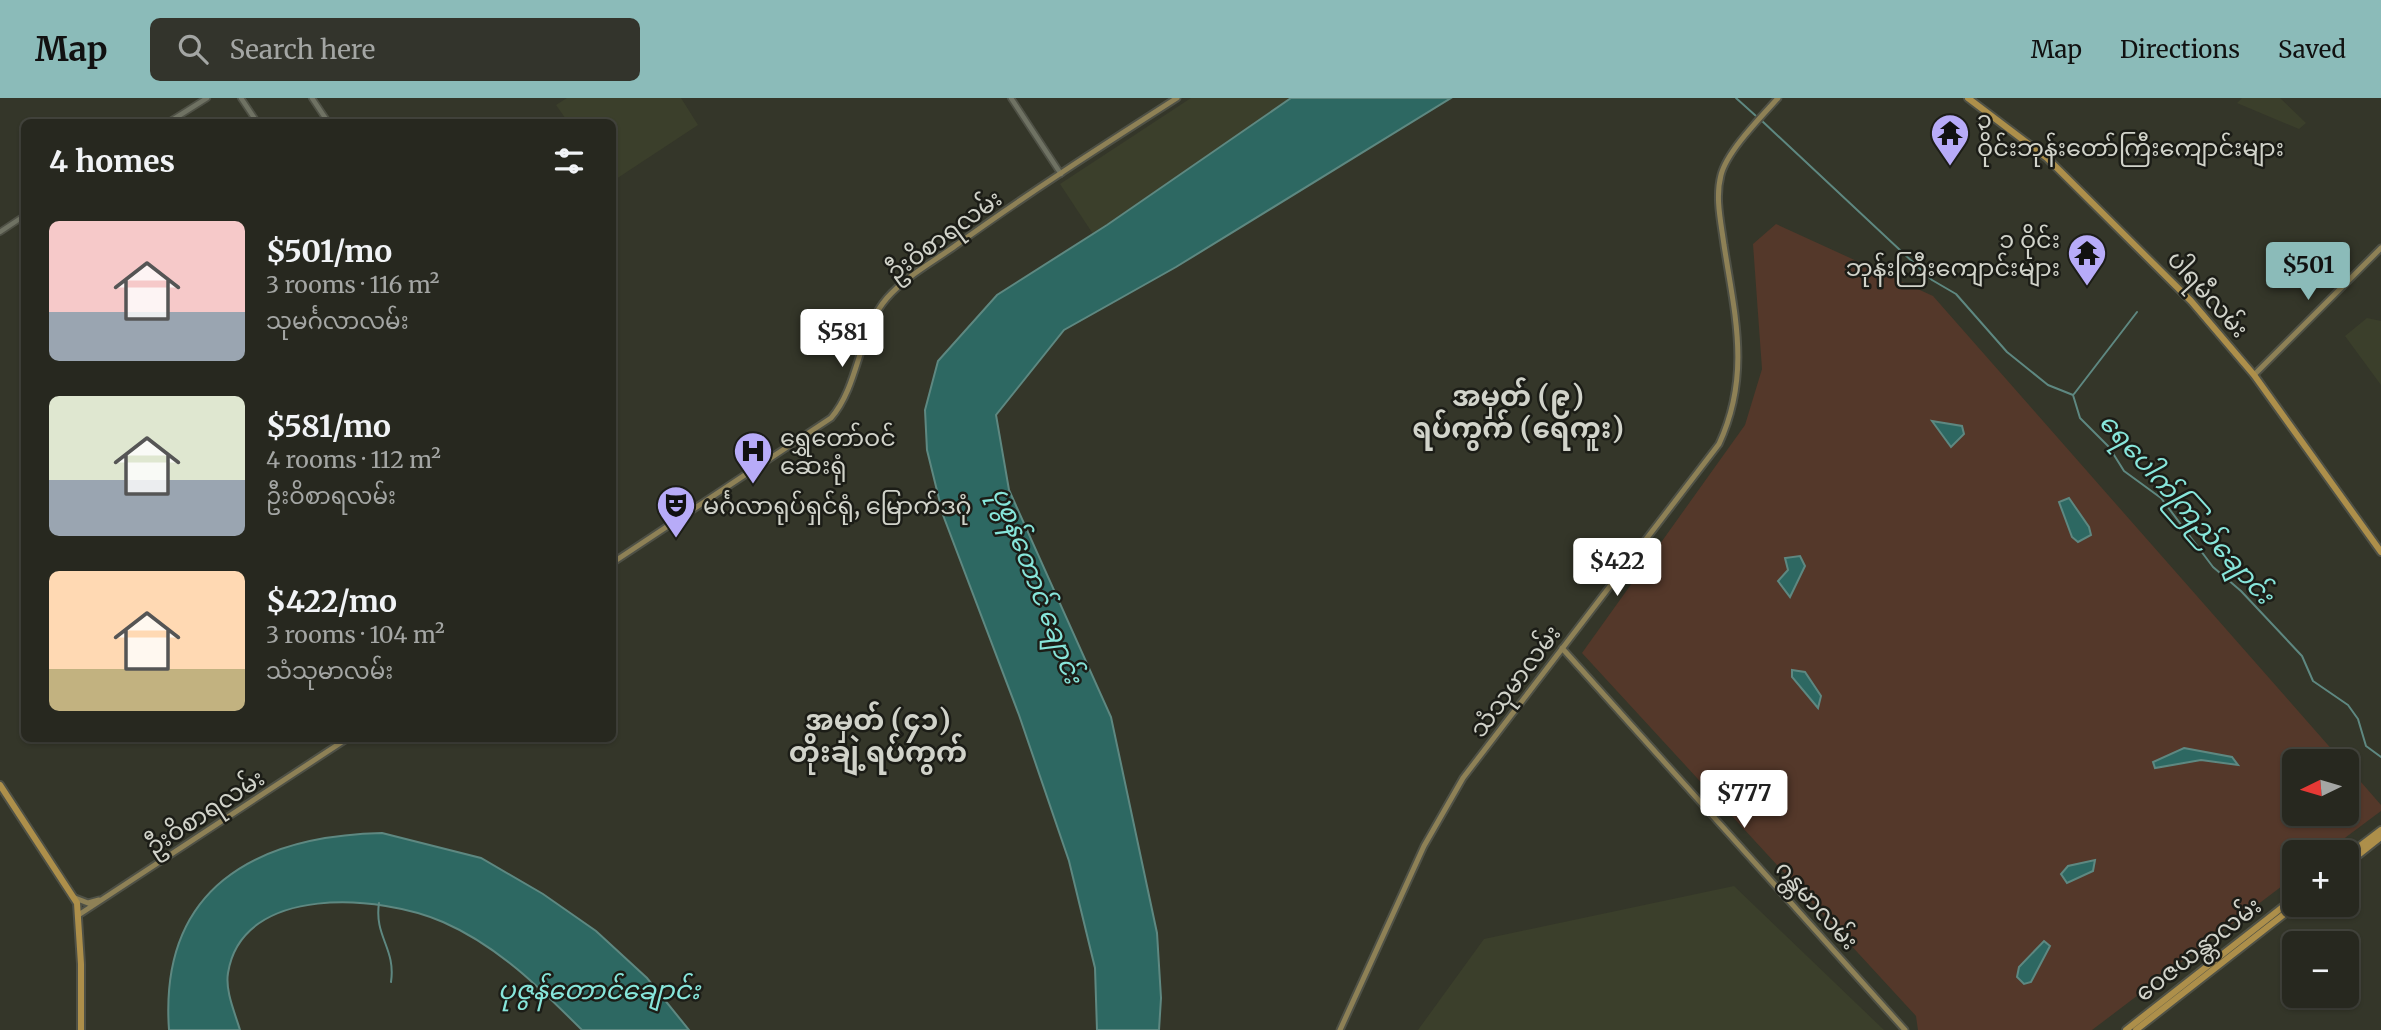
<!DOCTYPE html>
<meta charset="utf-8">
<style>
:root{--surface:#27281f;--page:#33342c;--text:#f1f3f6;--muted:#a4a6a4;--line:#43443d;--accent:#8bbbb9}
body{margin:0;font-family:Merriweather,"Noto Sans Myanmar",serif;background:var(--page);color:var(--text);height:100vh;display:flex;flex-direction:column;font-size:26px;white-space:nowrap}
*{box-sizing:border-box;margin:0}
p{font-size:23px;color:var(--muted)}
.icon{flex:none;width:38px;height:38px;fill:none;stroke:currentColor;stroke-width:2;stroke-linecap:round;stroke-linejoin:round}
.map{position:relative;flex:1;overflow:hidden}
.drawer{position:absolute;left:21px;top:21px;width:595px;height:623px;display:flex;flex-direction:column;background:var(--surface);border-radius:10px;box-shadow:0 2px 5px #0004,0 0 0 2px var(--line)}
.drawer>*{flex:none}
.needle{width:46px;rotate:265deg}
.buttons{position:absolute;left:2282px;top:651px;display:grid;gap:14px}
.buttons a{display:grid;place-items:center;width:77px;height:77px;border-radius:10px;background:var(--surface);box-shadow:0 2px 5px #0004,0 0 0 2px var(--line);font-size:35px}
.price{position:absolute;translate:-50% -60px;padding:0 16px;border-radius:7px;background:#fff;color:#222;font-size:23px;line-height:46px;filter:drop-shadow(0 2px 4px #0008)}
.price::after{content:'';position:absolute;left:50%;top:42px;width:21px;height:16px;margin-left:-10px;background:inherit;clip-path:polygon(0 0,100% 0,50% 100%)}
.price.active{background:var(--accent);color:#111}
ul{padding:0;list-style:none}
li{display:flex;align-items:center;gap:21px;height:175px;padding:0 28px}
li span{display:grid;place-items:center;flex:none;width:196px;height:140px;border-radius:10px;color:#555}
li>.icon{margin-inline-start:auto}
span .icon{width:84px;height:84px;fill:#fffc;stroke-width:1}
li b{font-size:30px}
h2{display:flex;justify-content:space-between;align-items:center;height:84px;padding:0 28px;font-size:30px}
header{display:flex;align-items:center;gap:42px;box-sizing:border-box;height:98px;padding:0 35px;background:var(--accent);color:#111}
header strong{font-size:33px}
nav{display:flex;gap:38px;margin-inline-start:auto;font-size:24px}
.search{width:490px;height:63px;background:var(--page);display:flex;align-items:center;gap:18px;box-sizing:border-box;padding:0 24px;border-radius:10px;color:var(--muted);font-size:26px}
.map>svg:first-child{display:block}
.built{fill:#3b3f2b}
.green{fill:#54382a;fill-rule:evenodd}
.water{fill:#2d6862;stroke:#5e8881;stroke-width:2}
.lines{fill:none;stroke-linecap:round;stroke-linejoin:round}
.stream{stroke:#5e8881;stroke-width:2}
.tertiary-casing{stroke:#4f5146;stroke-width:8}
.secondary-casing{stroke:#4f5146;stroke-width:9}
.primary-casing{stroke:#4f5146;stroke-width:10}
.tertiary{stroke:#6f7263;stroke-width:4.5}
.secondary{stroke:#8e8156;stroke-width:5}
.primary{stroke:#ad8f4a;stroke-width:6}
.labels{text-anchor:middle;dominant-baseline:central;stroke-width:5;stroke-linejoin:round;paint-order:stroke}
.poi-label{font-size:24px;fill:#d1d3ca;stroke:#1c1d17;text-anchor:start}
.street-label{font-size:24px;fill:#d1d3ca;stroke:#1c1d17}
.water-label{font-size:26px;font-style:italic;fill:#87e6db;stroke:#1c1d17}
.quarter-label{font-size:28px;font-weight:bold;fill:#d1d3ca;stroke:#1c1d17}
</style>
<header>
<strong>Map</strong>
<div class="search"><svg class="icon" aria-label="search" viewBox="0 0 24 24"><circle cx="10" cy="10" r="6"/><path d="M15 15l6 6"/></svg>Search here</div>
<nav><a>Map</a><a>Directions</a><a>Saved</a></nav>
</header>
<div class="map">
<svg width="2381" height="932" viewBox="0 0 2381 932">
<rect width="100%" height="100%" fill="#343629"/>
<!-- built -->
<path class="built" d="M567 0H681L698 27 613 83 612 24H568L556 7Z
M1191 0H1291L1093 136 1060 86Z
M2242 0H2280L2306 25 2299 31 2237 5Z
M2367 220 2381 223V287L2345 238Z
M1734 788 1884 932H1418L1484 841Z"/>
<!-- green -->
<path class="green" d="M1776 126 1933 198 2342 663H2294V716H2347V668L2381 707V713L2326 754H2294V779L2092 932H1918L1916 918 1582 555 1745 327 1762 271 1753 146ZM2184 650 2237 667 2201 662 2156 670Z"/>
<!-- water -->
<path class="water" d="M1291 0H1451L1176 169 1064 232 996 317 1009 392 1111 619 1157 835 1161 900 1159 932H1097L1095 870 1069 763 1019 617 943 417 927 352 925 312 938 263 997 197 1107 127Z
M1932 323 1962 328 1964 336 1951 349Z
M2069 400 2089 429 2091 437 2078 444 2072 439 2059 404Z
M1800 458 1805 468 1790 499 1778 483 1788 472 1785 460Z
M1792 572 1805 574 1821 598 1818 610 1792 579Z
M2184 650 2232 659 2238 667 2201 662 2155 670 2153 664Z
M382 735 481 760 543 796 596 833 647 880 689 932H582C540 890 498 848 443 824 382 797 242 785 228 875 225 893 235 915 240 932H169C159 791 254 738 382 735Z
M2095 762 2093 773 2067 785 2061 776 2068 768Z
M2044 843 2050 848 2031 884 2024 886 2017 879 2019 869Z"/>
<g class="lines">
<!-- stream -->
<path class="stream" d="M1736 0 1756 18
M1761 22 1932 182 1956 196 2007 254 2048 287 2073 297 2080 320 2109 349 2124 373 2161 400 2213 469 2241 493 2302 558 2313 583 2348 607 2358 621 2366 648 2381 659
M2074 296 2137 214
M379 805C374 839 396 850 391 884"/>
<!-- tertiary casing -->
<g class="tertiary-casing">
<path id="tertiary" d="M241 0 257 24
M312 0 328 24
M1011 0 1061 76
M169 24 207 0
M0 134 24 118"/>
</g>
<!-- secondary casing -->
<g class="secondary-casing">
<path id="secondary" d="M2254 277 2381 150
M612 465 831 320C860 286 858 233 887 200 905 179 933 164 955 148 1027 96 1102 48 1177 0
M1562 550 1905 932
M75 800 88 805 99 802
M80 816 348 640
M1340 932 1424 748 1463 680 1719 346C1751 277 1735 218 1724 147 1721 124 1715 100 1721 77 1727 53 1761 19 1778 0"/>
</g>
<!-- primary casing -->
<g class="primary-casing">
<path id="primary" d="M1968 0 2047 60 2191 203 2254 277 2381 454
M0 687 77 805 81 866V932
M2347 758 2381 732
M2347 766 2381 739
M2126 932 2294 800
M2136 932 2296 807"/>
</g>
<!-- tertiary -->
<use href="#tertiary" class="tertiary"/>
<!-- secondary -->
<use href="#secondary" class="secondary"/>
<!-- primary -->
<use href="#primary" class="primary"/>
</g>
<!-- icons -->
<defs>
<g id="temple-pin" transform="scale(2.0125)"><path d="M0 17L-7.5 6A9.5 9.5 0 1 1 7.5 6Z" fill="#b7abf8" stroke="#1c1d17"/><path d="M0-6L5-2H3V0L6.5 2.5H4V6H1.5V3h-3V6H-4V2.5H-6.5L-3 0V-2H-5Z" fill="#111"/></g>
<g id="hospital-pin" transform="scale(2.0125)"><path d="M0 17L-7.5 6A9.5 9.5 0 1 1 7.5 6Z" fill="#b7abf8" stroke="#1c1d17"/><path d="M-5-5h3v3.5h4V-5h3V5h-3V1.5h-4V5h-3Z" fill="#111"/></g>
<g id="theatre-pin" transform="scale(2.0125)"><path d="M0 17L-7.5 6A9.5 9.5 0 1 1 7.5 6Z" fill="#b7abf8" stroke="#1c1d17"/><path d="M-5-5.5Q0-4 5-5.5V0Q5 5 0 6Q-5 5-5 0ZM-3.3-2.5H-1v1.5H-3.3ZM1-2.5H3.3v1.5H1ZM-2.8 1Q0 5.5 2.8 1Z" fill="#111"/></g>
</defs>
<g fill-rule="evenodd">
<use href="#temple-pin" x="1950" y="35"/>
<use href="#temple-pin" x="2087" y="155"/>
<use href="#hospital-pin" x="753" y="353"/>
<use href="#theatre-pin" x="676" y="407"/>
</g>
<g class="labels">
<!-- poi labels -->
<g class="poi-label">
<text x="1977" y="21">၃<tspan x="1977" dy="28">ဝိုင်းဘုန်းတော်ကြီးကျောင်းများ</tspan></text>
<text x="2060" y="141" text-anchor="end">၁ ဝိုင်း<tspan x="2060" dy="28">ဘုန်းကြီးကျောင်းများ</tspan></text>
<text x="780" y="339">ရွှေတော်ဝင်<tspan x="780" dy="28">ဆေးရုံ</tspan></text>
<text x="703" y="407">မင်္ဂလာရုပ်ရှင်ရုံ, မြောက်ဒဂုံ</text>
</g>
<!-- street labels -->
<g class="street-label">
<text transform="translate(944 137) rotate(-36)">ဦးဝိစာရလမ်း</text>
<text transform="translate(2208 196) rotate(48)">ပါရမီလမ်း</text>
<text transform="translate(1515 583) rotate(-53)">သံသုမာလမ်း</text>
<text transform="translate(205 714) rotate(-33)">ဦးဝိစာရလမ်း</text>
<text transform="translate(1817 807) rotate(48)">ဂန္တမာလမ်း</text>
<text transform="translate(2198 851) rotate(-38)">ဝေဇယန္တာလမ်း</text>
</g>
<!-- water labels -->
<g class="water-label">
<text transform="translate(2187 410) rotate(48)">ရေပေါက်ကြည်ချောင်း</text>
<text transform="translate(1038 487) rotate(69)">ပုစွန်တောင် ချောင်း</text>
<text x="599" y="891">ပုဇွန်တောင်ချောင်း</text>
</g>
<!-- quarter labels -->
<g class="quarter-label">
<text x="1518" y="298">အမှတ် (၉)<tspan x="1518" dy="32">ရပ်ကွက် (ရေကူး)</tspan></text>
<text x="878" y="622">အမှတ် (၄၁)<tspan x="878" dy="32">တိုးချဲ့ရပ်ကွက်</tspan></text>
</g>
</g>
</svg>
<div class="buttons">
<a><svg class="needle" viewBox="-14 -14 28 28"><path d="M0-13l5 13h-10z" fill="#e53935"/><path d="M0 13l5-13h-10z" fill="#a4a6a4"/></svg></a>
<a>+</a>
<a>−</a>
</div>
<b class="price active" style="left:2308px;top:204px">$501</b>
<b class="price" style="left:842px;top:271px">$581</b>
<b class="price" style="left:1617px;top:500px">$422</b>
<b class="price" style="left:1744px;top:732px">$777</b>
<section class="drawer">
<h2>4 homes<svg class="icon" aria-label="filters" viewBox="0 0 24 24"><path d="M4 7h16M4 17h16"/><circle cx="9" cy="7" r="2"/><circle cx="15" cy="17" r="2"/></svg></h2>
<ul>
<li><span style="background:linear-gradient(#f6c9c9 65%,#9aa5b1 0)"><svg class="icon" aria-label="home" viewBox="0 0 24 24"><path d="M3 11l9-7 9 7M6 9v11h12V9"/></svg></span><div><b>$501/mo</b><p>3 rooms · 116 m²</p><p>သုမင်္ဂလာလမ်း</p></div></li>
<li><span style="background:linear-gradient(#dfe7d0 60%,#9aa5b1 0)"><svg class="icon" aria-label="home" viewBox="0 0 24 24"><path d="M3 11l9-7 9 7M6 9v11h12V9"/></svg></span><div><b>$581/mo</b><p>4 rooms · 112 m²</p><p>ဦးဝိစာရလမ်း</p></div></li>
<li><span style="background:linear-gradient(#ffd9b3 70%,#c2b280 0)"><svg class="icon" aria-label="home" viewBox="0 0 24 24"><path d="M3 11l9-7 9 7M6 9v11h12V9"/></svg></span><div><b>$422/mo</b><p>3 rooms · 104 m²</p><p>သံသုမာလမ်း</p></div></li>
</ul>
</section>
</div>
